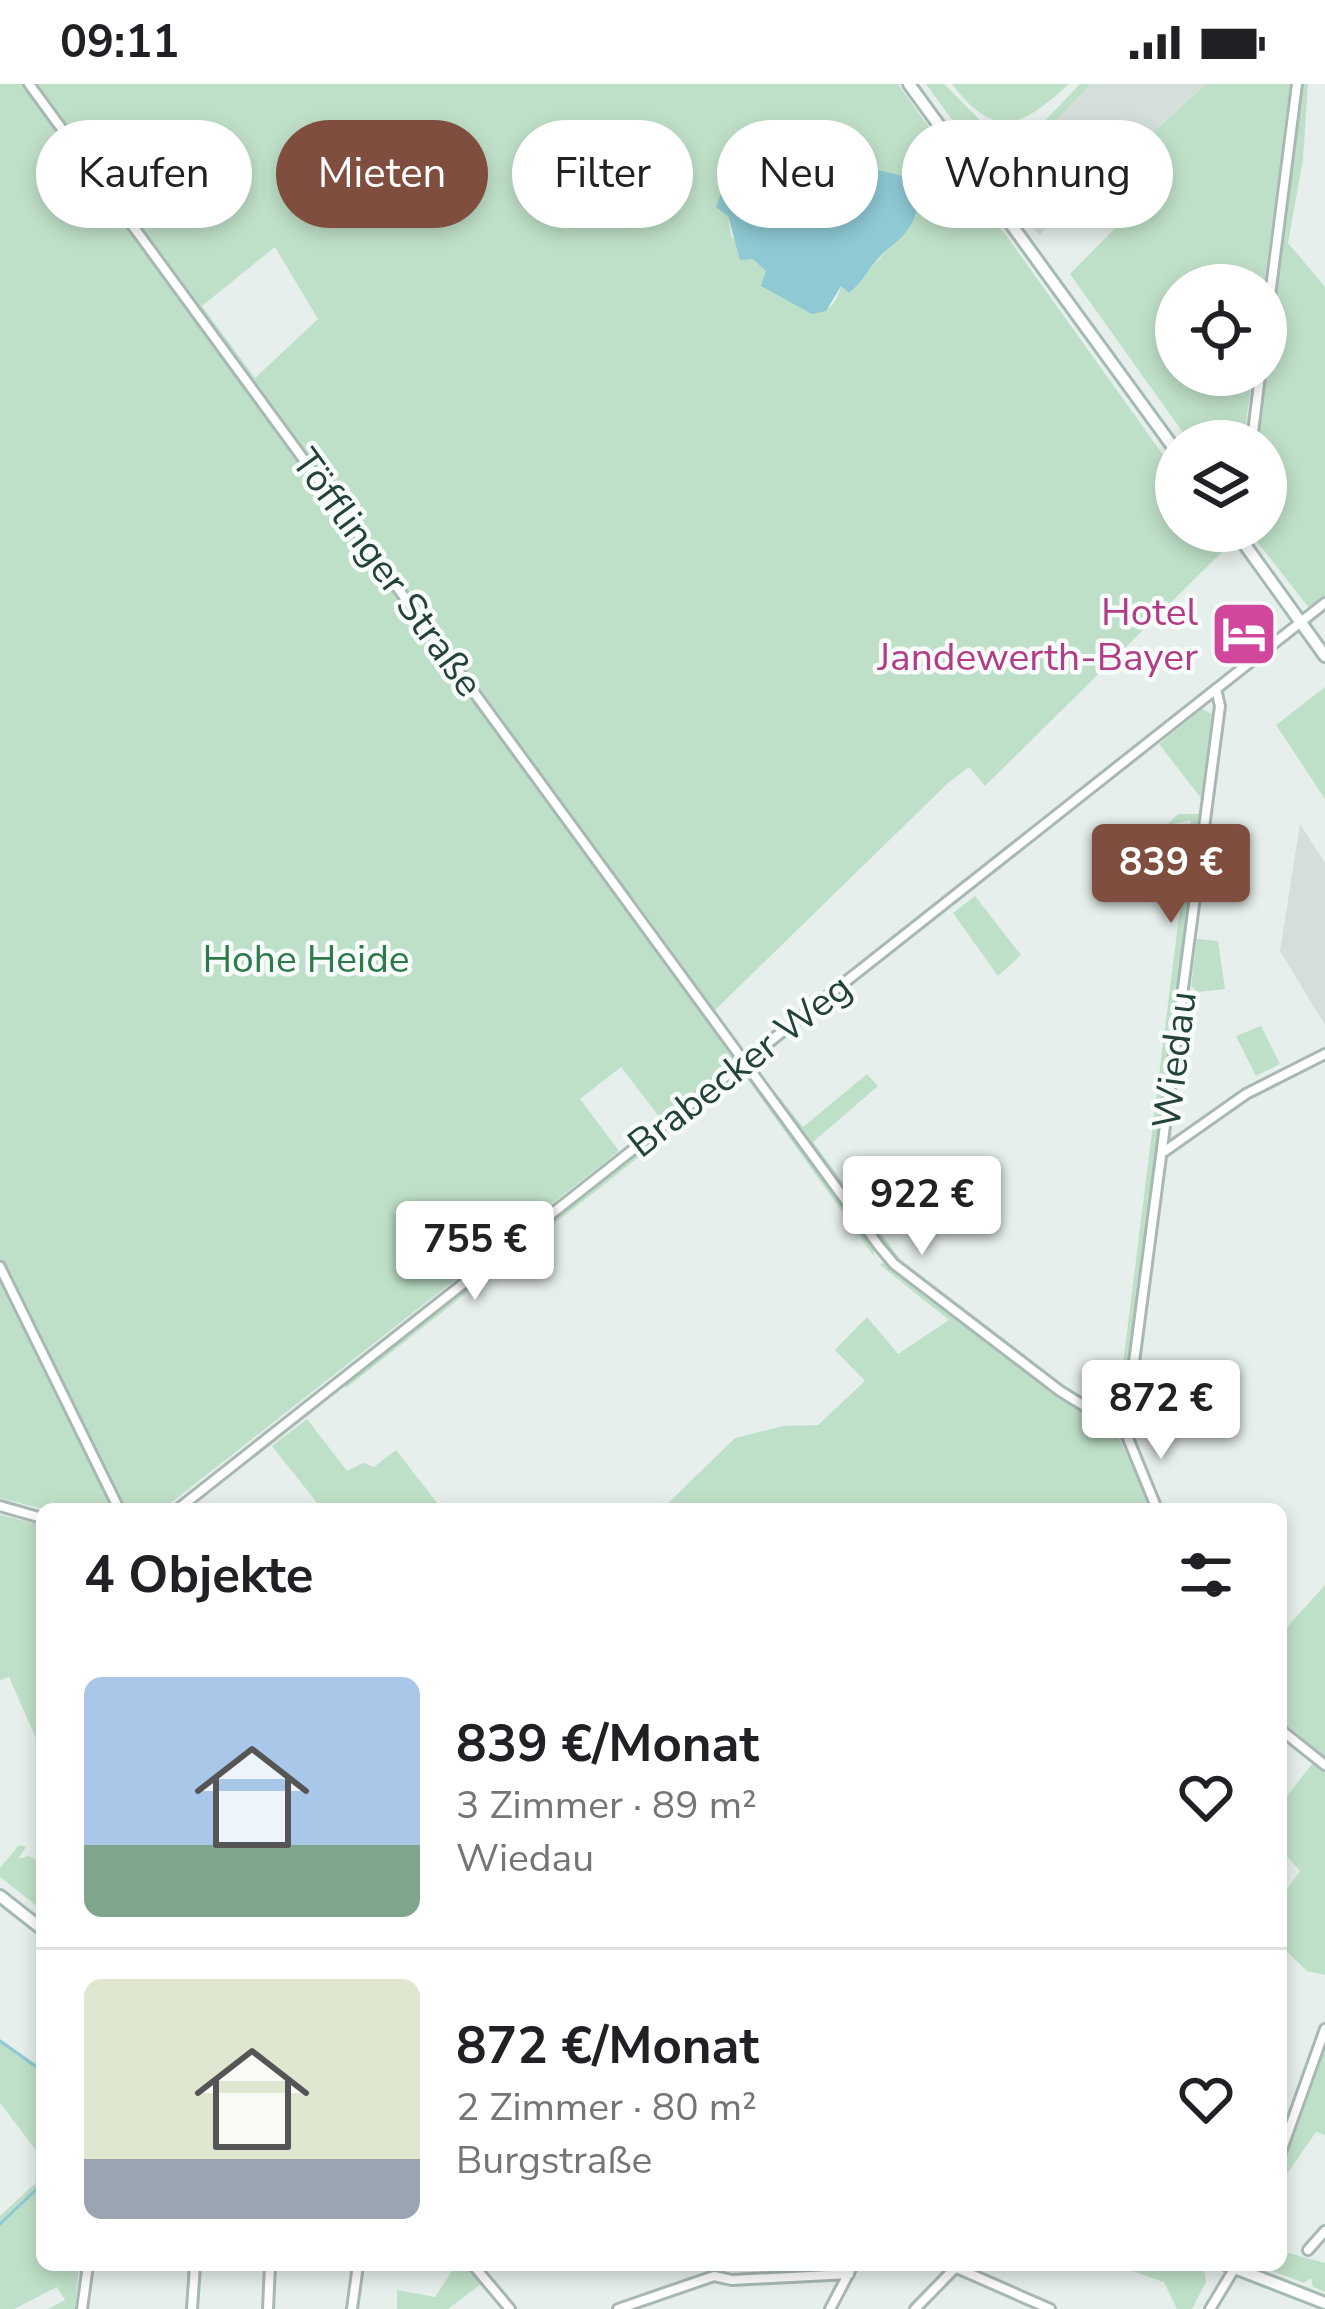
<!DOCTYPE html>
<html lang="de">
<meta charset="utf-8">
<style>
:root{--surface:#fff;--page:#f6f6f6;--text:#202124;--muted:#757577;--line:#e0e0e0;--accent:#7f4e3f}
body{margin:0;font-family:"Nunito Sans",sans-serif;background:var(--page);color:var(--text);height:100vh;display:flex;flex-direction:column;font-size:45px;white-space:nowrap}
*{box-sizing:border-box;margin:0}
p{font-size:39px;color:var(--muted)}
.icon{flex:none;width:66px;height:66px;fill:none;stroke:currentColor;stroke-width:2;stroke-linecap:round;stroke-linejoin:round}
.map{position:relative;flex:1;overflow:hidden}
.drawer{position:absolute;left:36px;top:1419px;width:1251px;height:768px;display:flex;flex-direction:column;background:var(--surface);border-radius:18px;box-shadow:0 6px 18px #0003}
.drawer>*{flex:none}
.guide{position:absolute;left:36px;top:36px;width:1254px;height:108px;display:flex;gap:24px}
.controls{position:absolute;left:1155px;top:180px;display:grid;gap:24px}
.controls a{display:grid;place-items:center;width:132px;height:132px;border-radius:50%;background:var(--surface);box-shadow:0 6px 18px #0003;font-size:60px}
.price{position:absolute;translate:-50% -102px;padding:0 27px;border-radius:12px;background:#fff;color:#222;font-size:39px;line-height:78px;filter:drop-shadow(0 3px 6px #0008)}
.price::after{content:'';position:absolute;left:50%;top:72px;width:36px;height:27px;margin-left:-18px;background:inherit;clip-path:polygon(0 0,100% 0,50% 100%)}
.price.active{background:var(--accent);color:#fff}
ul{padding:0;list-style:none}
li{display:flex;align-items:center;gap:36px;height:300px;padding:0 48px}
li+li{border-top:3px solid var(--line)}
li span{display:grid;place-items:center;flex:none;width:336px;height:240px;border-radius:18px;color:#555}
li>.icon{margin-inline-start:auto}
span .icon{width:144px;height:144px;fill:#fffc;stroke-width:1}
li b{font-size:51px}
h2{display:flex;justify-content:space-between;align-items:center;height:144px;padding:0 48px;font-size:51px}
.pill{padding:0 42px;border-radius:54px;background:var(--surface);box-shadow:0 6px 18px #0003;font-size:42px;line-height:108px}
.pill.active{background:var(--accent);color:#fff}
.status{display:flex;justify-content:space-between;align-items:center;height:84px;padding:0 60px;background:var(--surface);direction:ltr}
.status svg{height:33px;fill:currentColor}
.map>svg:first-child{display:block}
.built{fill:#d4dfda}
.green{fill:#bfe0c8;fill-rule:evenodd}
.water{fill:#8ec9d4}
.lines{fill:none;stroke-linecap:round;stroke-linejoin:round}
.stream{stroke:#8ec9d4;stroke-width:3}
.street-casing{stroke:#a8b8b2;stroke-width:14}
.secondary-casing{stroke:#a4bbb3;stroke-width:16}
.street{stroke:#fff;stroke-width:8}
.secondary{stroke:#fff;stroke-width:10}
.labels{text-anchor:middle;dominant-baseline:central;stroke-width:9;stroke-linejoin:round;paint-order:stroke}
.street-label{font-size:39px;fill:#24423a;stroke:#f7fbf9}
.hotel-label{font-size:39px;fill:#b23c85;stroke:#f7fbf9;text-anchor:end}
.park-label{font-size:39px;fill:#2d7a4b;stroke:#f7fbf9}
</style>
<div class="status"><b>09:11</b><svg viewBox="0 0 49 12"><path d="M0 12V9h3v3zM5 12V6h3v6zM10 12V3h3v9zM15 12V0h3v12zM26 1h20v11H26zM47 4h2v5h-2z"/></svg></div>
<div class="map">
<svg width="1325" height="2225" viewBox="0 0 1325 2225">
<rect width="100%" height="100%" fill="#e6efeb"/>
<!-- built -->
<path class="built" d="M1091 0H1206L1039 151 998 97Z
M1300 740 1325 779V941L1280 867Z"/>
<!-- green -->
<path class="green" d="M0 0H898L1176 389V447H1219L1229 461 985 702 969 683 948 699 715 926 634 815 626 821 736 978 661 1035 621 983 580 1015 619 1067 163 1425H124L0 1176ZM837 64 890 162 850 209 841 201C837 219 831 226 812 229L731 152 728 132 757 95 783 93ZM275 163 318 235 255 294 202 222Z
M926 0H944L980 36 1023 51 987 84Z
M952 0H1069C1023 42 996 58 952 0Z
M1080 0H1091L998 97 996 88Z
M1206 0H1290L1264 201H1176V291H1252L1244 357H1189L1070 190 1126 133 1096 100Z
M1301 0H1308L1303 75 1288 159 1325 203V515L1309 524 1249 447H1266V357H1256Z
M1325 603V715L1276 641Z
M1202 625 1212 630 1201 714 1159 660Z
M1178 730H1199L1129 1293 1122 1321 1097 1327 898 1179 776 1016 779 1013 803 1043 867 990 878 1002 813 1058 900 1175 1068 1304 1096 1323 1118 1320 1191 736 1167 741Z
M975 812 1021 871 998 892 953 829Z
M1197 855 1218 857 1225 905 1198 908 1191 902Z
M1261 942 1280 980 1256 992 1236 952Z
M739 989 751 993 875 1165 873 1171 746 993 738 995 346 1304 343 1300Z
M885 1177 1120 1356 1152 1425H662L735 1354 783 1342 818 1341 865 1297 835 1266 867 1233 898 1270 949 1236 880 1181Z
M0 1193 112 1425H43L0 1414Z
M307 1335 347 1387 363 1379 374 1383 396 1366 442 1425H322L272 1362Z
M0 1431 42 1441V1668L9 1593 0 1596Z
M1325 1501V1672L1281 1637V1550Z
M1313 1679 1325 1689V1891L1307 1887 1281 1862V1814L1300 1787 1281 1766V1719Z
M19 1761 26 1763 18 1775 28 1772 42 1778V1826L0 1793V1784Z
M0 1955 42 1984V2074L0 2019Z
M1325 1959V2051L1316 2048 1287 2090 1281 2080Z
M42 2093V2181H79L75 2225H48L65 2216 57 2203 14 2225H0V2132Z
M1289 2169 1325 2179V2208L1313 2203 1311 2194 1304 2199 1257 2181H1281Z
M456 2181H464L481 2200 448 2225H397V2206L435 2213Z
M1115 2181 1204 2185 1206 2198 1192 2225H1177L1164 2198Z"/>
<!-- water -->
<path class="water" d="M838 64 850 79 918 96C921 128 913 146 889 164 874 175 865 196 849 209L841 202 826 227 812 230 761 202 766 187 753 175 740 176 728 132 716 123 726 97 741 86C775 106 807 80 838 64Z"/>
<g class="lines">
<!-- stream -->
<path class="stream" d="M0 1957 42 1987
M0 2140 42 2100"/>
<!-- street casing -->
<g class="street-casing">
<path id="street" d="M29 0 879 1162 894 1180 1060 1307 1125 1347 1157 1425
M1266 243 1297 0
M1252 357 1260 291
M1165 1067 1246 1010 1325 970
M0 1183 119 1425
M1125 1347 1220 622 1216 605
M0 1422 42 1434
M178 1425 1325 519
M1281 1646 1325 1681
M1281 2068 1325 1945
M1308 2166 1325 2147
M473 2181 510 2225
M950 2181 1050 2225
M82 2225 88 2181
M192 2225 195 2181
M268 2225 270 2181
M352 2225 358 2181
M618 2225 714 2192 732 2196 849 2190
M830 2225 853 2181
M915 2225 956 2183
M1210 2225 1236 2182"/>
</g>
<!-- secondary casing -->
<g class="secondary-casing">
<path id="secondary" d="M909 0 1176 367
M1235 447 1325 572
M0 1812 42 1845
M1227 2181 1325 2219"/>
</g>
<!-- street -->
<use href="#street" class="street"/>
<!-- secondary -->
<use href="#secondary" class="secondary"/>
</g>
<!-- icons -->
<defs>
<g id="hotel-square" transform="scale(3.45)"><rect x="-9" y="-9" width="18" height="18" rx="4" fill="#d1479c" stroke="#f7fbf9"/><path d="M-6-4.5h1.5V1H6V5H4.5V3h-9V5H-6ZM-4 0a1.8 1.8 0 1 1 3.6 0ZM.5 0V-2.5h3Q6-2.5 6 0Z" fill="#fff"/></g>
</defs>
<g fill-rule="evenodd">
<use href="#hotel-square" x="1244" y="550"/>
</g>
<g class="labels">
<!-- street labels -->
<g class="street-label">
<text transform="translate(387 489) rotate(54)">Töfflinger Straße</text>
<text transform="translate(1175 976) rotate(-83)">Wiedau</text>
<text transform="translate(740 982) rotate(-38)">Brabecker Weg</text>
</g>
<!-- hotel labels -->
<g class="hotel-label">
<text x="1198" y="528">Hotel<tspan x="1198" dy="45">Jandewerth-Bayer</tspan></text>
</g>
<!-- park labels -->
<g class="park-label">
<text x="306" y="875">Hohe Heide</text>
</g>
</g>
</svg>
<div class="controls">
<a><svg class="icon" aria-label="locate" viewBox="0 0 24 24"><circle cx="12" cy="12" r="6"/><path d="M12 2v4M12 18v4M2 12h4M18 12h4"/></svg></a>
<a><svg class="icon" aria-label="layers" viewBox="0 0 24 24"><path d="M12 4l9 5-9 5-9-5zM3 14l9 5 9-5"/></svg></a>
</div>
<b class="price active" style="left:1171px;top:842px">839 €</b>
<b class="price" style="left:922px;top:1174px">922 €</b>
<b class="price" style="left:475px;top:1219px">755 €</b>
<b class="price" style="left:1161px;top:1378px">872 €</b>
<div class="guide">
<a class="pill">Kaufen</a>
<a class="pill active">Mieten</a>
<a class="pill">Filter</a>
<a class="pill">Neu</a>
<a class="pill">Wohnung</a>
</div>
<section class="drawer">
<h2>4 Objekte<svg class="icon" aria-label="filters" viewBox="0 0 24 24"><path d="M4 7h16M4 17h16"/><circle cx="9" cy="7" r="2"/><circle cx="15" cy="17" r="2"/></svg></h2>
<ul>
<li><span style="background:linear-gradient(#a9c7e8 70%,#7fa58c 0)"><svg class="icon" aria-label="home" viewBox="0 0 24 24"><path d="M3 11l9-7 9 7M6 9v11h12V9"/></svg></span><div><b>839 €/Monat</b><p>3 Zimmer · 89 m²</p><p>Wiedau</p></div><svg class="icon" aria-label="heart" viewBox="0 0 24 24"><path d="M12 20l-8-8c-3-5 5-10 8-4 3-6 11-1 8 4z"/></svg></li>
<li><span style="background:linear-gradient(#dfe7d0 75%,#9aa5b1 0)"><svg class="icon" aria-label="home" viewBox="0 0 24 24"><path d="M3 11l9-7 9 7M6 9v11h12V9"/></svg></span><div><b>872 €/Monat</b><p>2 Zimmer · 80 m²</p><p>Burgstraße</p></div><svg class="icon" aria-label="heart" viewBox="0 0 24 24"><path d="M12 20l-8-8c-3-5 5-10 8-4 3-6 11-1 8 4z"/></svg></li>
</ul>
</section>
</div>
